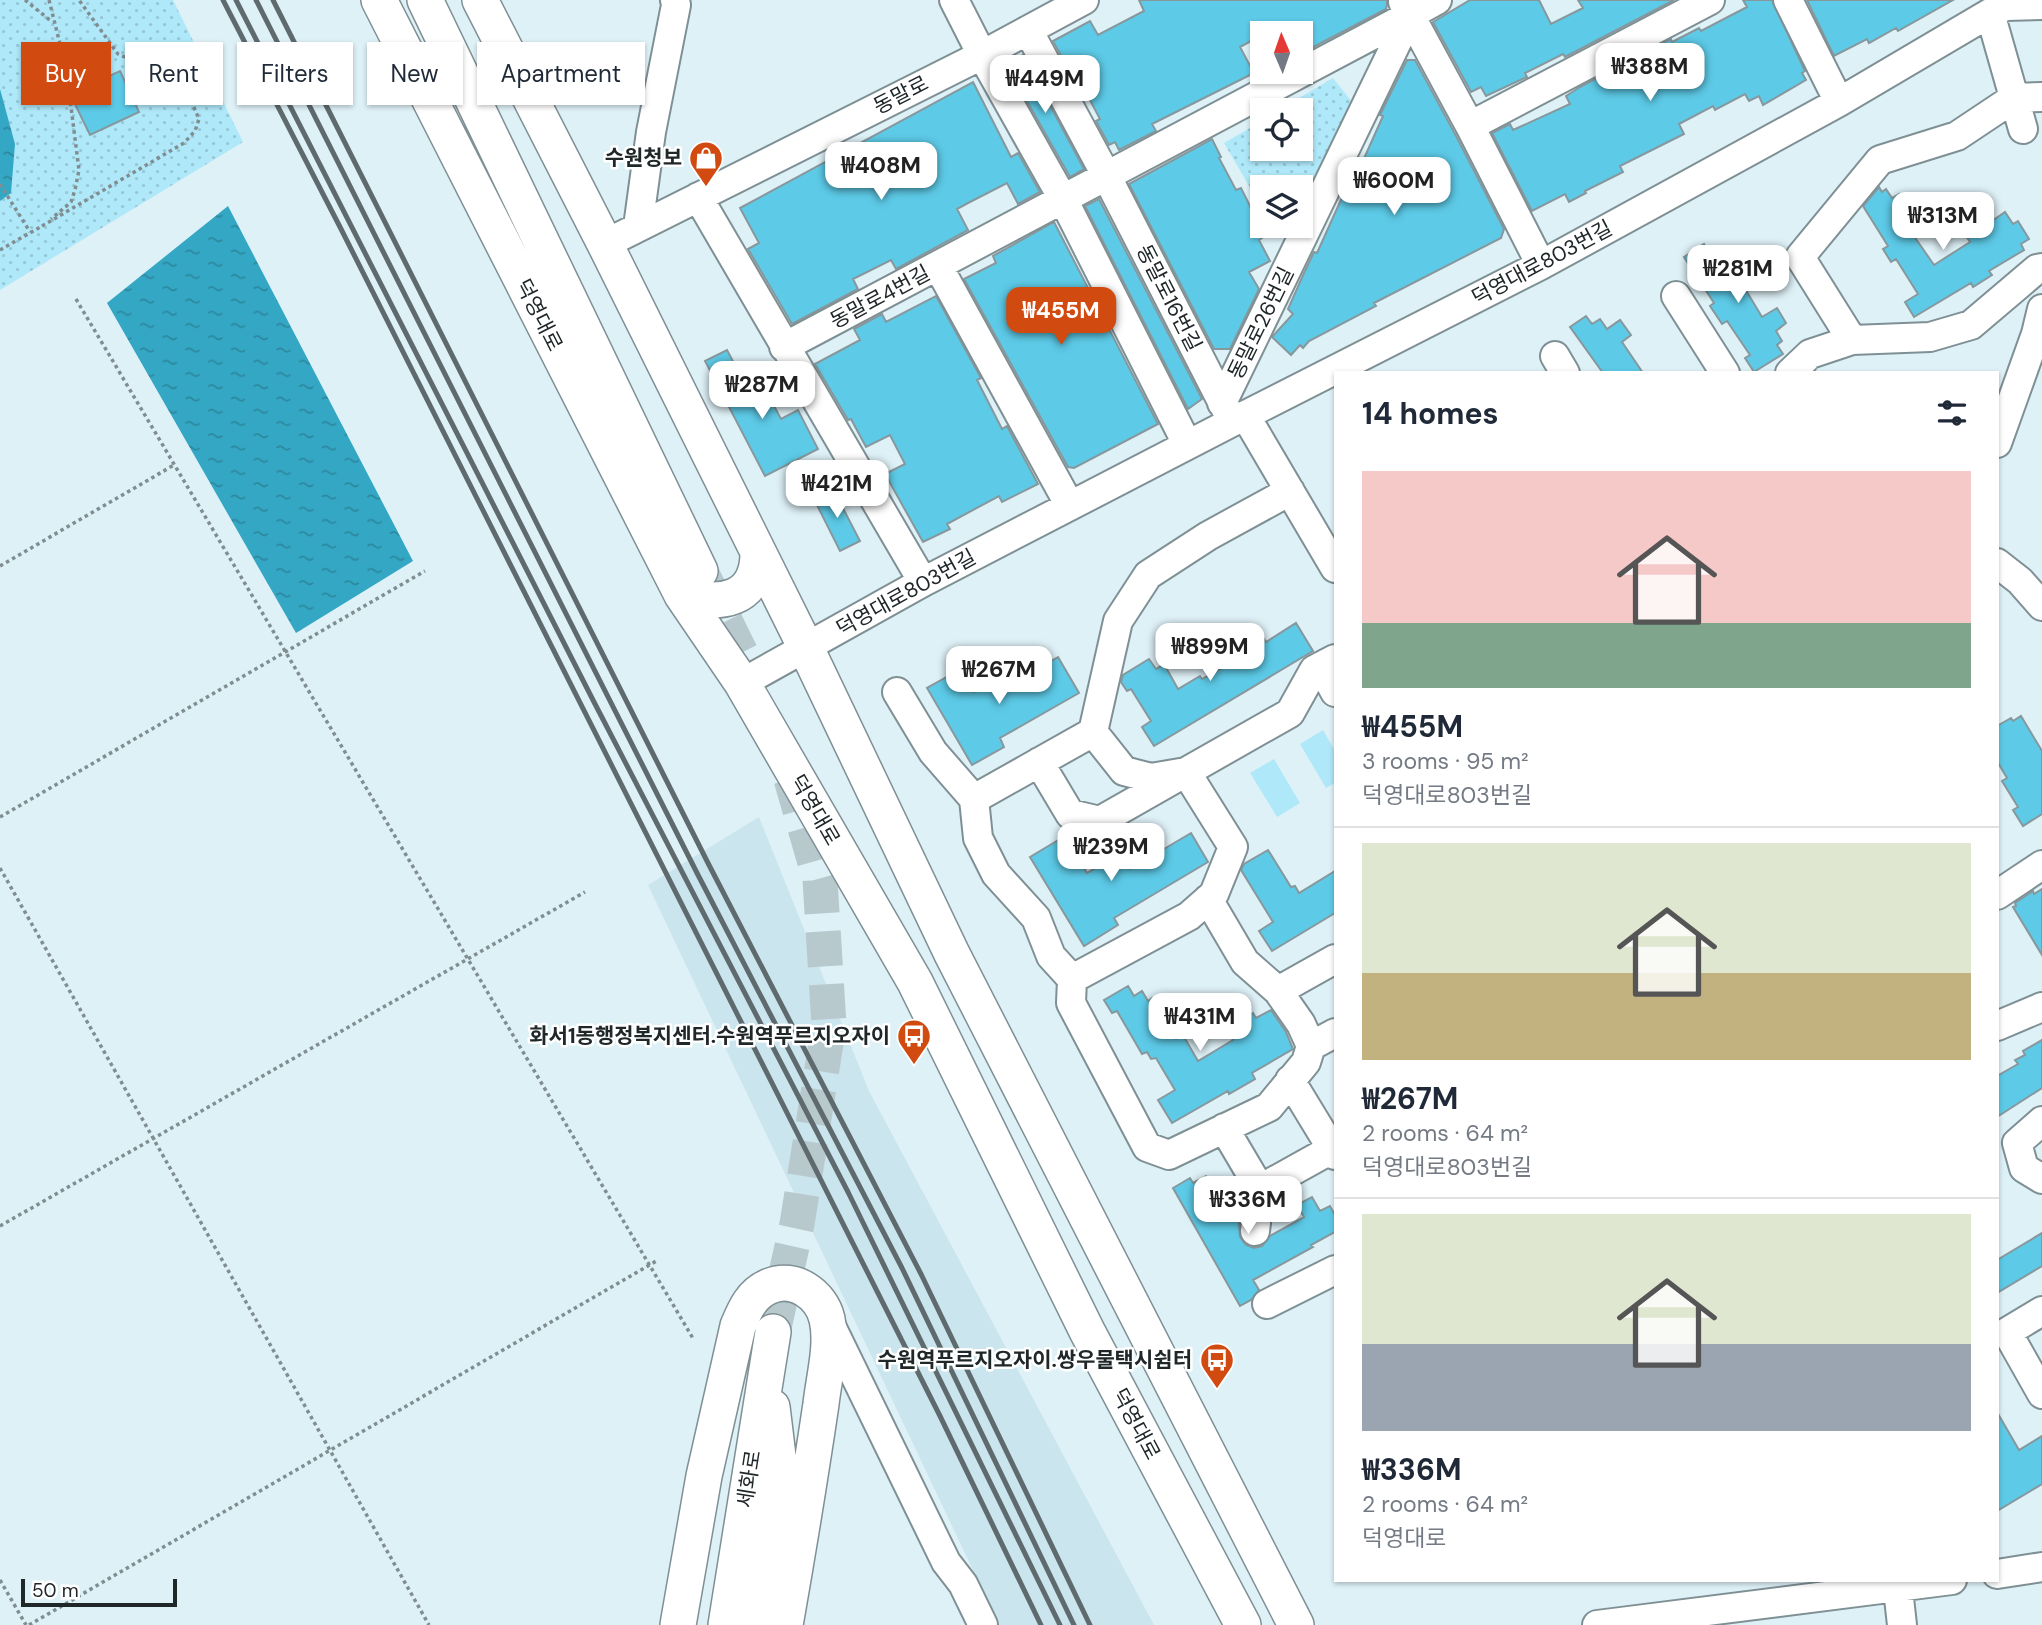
<!DOCTYPE html>
<meta charset="utf-8">
<style>
:root{--surface:#fff;--page:#f6f6f7;--text:#1f2937;--muted:#747a83;--line:#e0e1e3;--accent:#d14b11}
body{margin:0;font-family:"DM Sans","Noto Sans KR",sans-serif;background:var(--page);color:var(--text);height:100vh;display:flex;flex-direction:column;font-size:26px;white-space:nowrap}
*{box-sizing:border-box;margin:0}
p{font-size:23px;color:var(--muted)}
.icon{flex:none;width:38px;height:38px;fill:none;stroke:currentColor;stroke-width:2;stroke-linecap:round;stroke-linejoin:round}
.map{position:relative;flex:1;overflow:hidden}
.drawer{position:absolute;left:1334px;top:371px;width:665px;height:1211px;display:flex;flex-direction:column;background:var(--surface);border-radius:0px;box-shadow:0 2px 5px #0004}
.drawer>*{flex:none}
.banner{position:absolute;left:21px;top:42px;width:665px;height:63px;display:flex;gap:14px}
.needle{width:46px;rotate:358deg}
.buttons{position:absolute;left:1250px;top:21px;display:grid;gap:14px}
.buttons a{display:grid;place-items:center;width:63px;height:63px;border-radius:0px;background:var(--surface);box-shadow:0 2px 5px #0004;font-size:35px}
.scale{position:absolute;left:21px;bottom:18px;width:156px;box-sizing:border-box;padding-left:7px;border:4px solid #202729;border-top:0;font-size:19px;line-height:24px;white-space:nowrap;color:#202729;-webkit-text-stroke:5px #fff;paint-order:stroke}
.price{position:absolute;translate:-50% -60px;padding:0 16px;border-radius:14px;background:#fff;color:#222;font-size:23px;line-height:46px;filter:drop-shadow(0 2px 4px #0008)}
.price::after{content:'';position:absolute;left:50%;top:42px;width:21px;height:16px;margin-left:-10px;background:inherit;clip-path:polygon(0 0,100% 0,50% 100%)}
.price.selected{background:var(--accent);color:#fff}
ul{padding:0;list-style:none}
li{display:grid;align-content:center;gap:14px;height:371px;padding:0 28px}
li+li{border-top:2px solid var(--line)}
li span{display:grid;place-items:center;height:217px;border-radius:0px;color:#555}
li>.icon{margin-inline-start:auto}
span .icon{width:126px;height:126px;fill:#fffc;stroke-width:1}
li b{font-size:30px}
h2{display:flex;justify-content:space-between;align-items:center;height:84px;padding:0 28px;font-size:30px}
.pill{padding:0 24px;border-radius:0px;background:var(--surface);box-shadow:0 2px 5px #0004;font-size:24px;line-height:63px}
.pill.selected{background:var(--accent);color:#fff}
.map>svg:first-child{display:block}
.built{fill:#cae5ee}
.green{fill:#afe8f9}
.park{fill:url(#park-dots)}
.water{fill:url(#water-ripples)}
.building{fill:#5dcae7;stroke:#87989d;stroke-width:2}
.lines{fill:none;stroke-linecap:round;stroke-linejoin:round}
.major-tunnel{stroke:#b8c9ce;stroke-width:35;stroke-dasharray:35 18;stroke-linecap:butt}
.minor-casing{stroke:#7f9095;stroke-width:32}
.major-casing{stroke:#7f9095;stroke-width:38}
.path{stroke:#808d91;stroke-width:3.5;stroke-dasharray:3.5 3.5;stroke-linecap:butt}
.minor{stroke:#fff;stroke-width:28}
.major{stroke:#fff;stroke-width:35}
.rail{stroke:#5f6a6e;stroke-width:5}
.labels{text-anchor:middle;dominant-baseline:central;stroke-width:5;stroke-linejoin:round;paint-order:stroke}
.street-label{font-size:21px;fill:#202729;stroke:#fff}
.poi-label{font-size:21px;font-weight:bold;fill:#202729;stroke:#fff;text-anchor:end}
</style>
<div class="map">
<svg width="2042" height="1625" viewBox="0 0 2042 1625">
<defs>
<pattern id="park-dots" width="8" height="8" patternUnits="userSpaceOnUse" patternTransform="scale(1.75)"><rect width="8" height="8" fill="#afe8f9"/><path d="M2 2h.1M6 6h.1" fill="none" stroke="#96c7d5" stroke-width="1.8" stroke-linecap="round"/></pattern>
<pattern id="water-ripples" width="26" height="14" patternUnits="userSpaceOnUse" patternTransform="scale(1.75)"><rect width="26" height="14" fill="#34a7c4"/><path d="M2 4q2-2 4 0t4 0M15 11q2-2 4 0t4 0" fill="none" stroke="#2c889f"/></pattern>
</defs>
<rect width="100%" height="100%" fill="#def1f7"/>
<!-- built -->
<path class="built" d="M759 817 869 1091 1154 1625H999L648 885Z"/>
<!-- green -->
<path class="green" d="M1323 730 1335 751V783L1326 788 1300 744Z
M1274 759 1300 803 1277 817 1250 773Z"/>
<!-- park -->
<path class="park" d="M0 0H173L243 142 0 290Z
M1333 78 1352 102 1300 206V187H1262V208L1224 143 1262 121V149H1300V110H1279Z"/>
<!-- water -->
<path class="water" d="M0 89 15 144 11 193 0 201Z
M228 206 413 561 296 633 107 303Z"/>
<!-- building -->
<path class="building" d="M1139 0H1387V5L1386 9 1300 54V33H1262V35L1240 47 1254 73 1152 124 1156 131 1119 150 1115 142 1109 145 1096 121 1100 119 1082 85 1078 87 1053 41 1090 21 1098 35 1144 11Z
M1470 0H1539L1551 24 1583 8 1578 0H1674L1565 57 1563 54 1525 73 1527 77 1486 96 1481 87 1471 92 1433 22Z
M1743 0H1772L1805 71 1802 73 1806 80 1763 105 1759 96 1749 101 1745 94 1715 110 1713 106 1679 124 1684 134 1620 166 1623 172 1585 191 1586 193 1569 202 1565 194 1532 211 1492 133 1510 124 1513 130 1570 104 1566 96 1580 87 1671 39 1672 42 1699 28 1701 31 1747 7Z
M1807 0H1953L1898 31 1896 28 1869 43 1867 39 1834 56Z
M1023 55 1084 169 1070 177 1006 64Z
M1407 60H1415L1455 134 1504 229 1501 238 1374 303 1376 306 1309 341 1303 348 1300 345 1291 355 1272 337 1293 314 1288 309 1304 273 1314 252 1317 253 1358 162 1362 163 1383 116 1380 115Z
M120 71 139 112 90 135 70 94Z
M973 82 1011 157 1018 153 1040 192 1018 204 1007 183 968 203 957 209 968 230 896 269 891 260 853 279 858 289 792 324 748 249 759 243 740 208Z
M1212 139 1221 157 1219 158 1236 190 1241 188 1255 216 1251 218 1262 238 1259 240 1270 261 1249 272 1259 289 1230 349H1214L1129 184Z
M1879 187 1882 192 1886 189 1892 198 1899 194 1907 208 1898 213 1934 265 1970 242 1962 230 1988 214 1992 221 2005 212 2013 224 2018 221 2029 239 2021 244 2024 250 1989 271 1992 275 1973 287 1971 283 1914 317 1905 302 1918 294 1896 259 1891 262 1883 249 1888 246 1863 206Z
M1099 199 1202 399 1188 409 1085 206Z
M1054 222 1158 424 1074 468 1068 467 964 279 996 263 993 256Z
M1704 244 1710 254 1718 248 1724 258 1738 249 1747 264 1735 272 1762 317 1777 308 1786 323 1776 331 1782 341 1777 345 1783 354 1754 372 1745 358 1750 355 1727 321 1722 324 1710 306 1714 303 1684 257Z
M936 296 981 378 977 380 1002 429 1007 426 1038 484 1002 502 999 496 947 524 950 529 923 542 885 474 905 464 890 435 866 447 851 419 848 420 815 364 860 340 854 329 882 314 886 322Z
M1586 316 1592 324 1600 319 1607 329 1620 320 1631 335 1622 342 1643 373H1603L1570 327Z
M727 350 759 411 773 404 781 419 798 410 818 449 765 476 705 361Z
M833 489 860 541 840 551 814 499Z
M1296 623 1313 651 1154 746 1142 727 1151 721 1131 689 1127 691 1121 682 1123 675 1149 659 1156 669 1164 664 1178 689 1200 676 1202 679 1236 660 1231 652 1261 634 1266 642Z
M1058 657 1079 693 1000 738 1004 747 972 765 927 688 961 669 974 692 997 678 1003 689Z
M2021 716 2042 751V814L2023 826 2013 810 2018 807 2002 781 2007 778 1997 761V726L2011 718 2013 721Z
M1191 833 1208 862 1114 918 1118 925 1084 946 1030 857 1065 836 1087 873 1120 853 1130 869Z
M1268 850 1291 887 1295 886 1299 893 1335 871V913L1272 951 1259 931 1273 922 1241 870 1244 864Z
M2042 889V955L2013 907 2016 906 2015 903 2033 891 2034 894Z
M1128 986 1134 996 1142 991 1148 1001 1152 998 1176 1039 1183 1035 1198 1061 1233 1040 1226 1028 1253 1013 1256 1018 1271 1010 1286 1032 1293 1049 1252 1073 1255 1079 1229 1094 1228 1091 1172 1123 1158 1100 1175 1090 1156 1058 1151 1059 1147 1052 1142 1054 1117 1011 1112 1013 1104 1000Z
M2042 1040V1088L1997 1117V1076L2018 1064 2015 1060 2025 1055 2023 1051Z
M1206 1176 1211 1186 1218 1182 1239 1222 1240 1237 1246 1245 1254 1248 1262 1246 1270 1236 1304 1217 1297 1205 1312 1197 1320 1211 1330 1206 1335 1215V1232L1311 1245 1313 1247 1253 1280 1259 1290 1251 1300 1240 1306 1173 1188 1190 1178 1193 1183Z
M2042 1233V1266L1997 1293V1260Z
M1997 1412 2019 1450 2042 1436V1484L1997 1511Z"/>
<g class="lines">
<!-- major-tunnel -->
<path class="major-tunnel" d="M702 574 756 684
M773 1332 797 1224 829 1025 820 880 791 779"/>
<!-- minor casing -->
<g class="minor-casing">
<path id="minor" d="M954 0 982 55 1063 199 1187 444
M1788 0 1839 102
M1403 2 1470 126 1541 265
M1990 13 2023 129
M1028 30 1106 175 1229 415
M1470 126 1710 0
M698 197 923 582
M638 227 651 132 676 5 675 0
M605 244 982 55 1084 0
M938 266 1070 506
M1676 296 1725 373
M1852 340 1800 257 1880 160 1957 136 2014 98 2042 97
M784 347 1410 15
M1555 356 1565 373
M1790 373 1810 354 1852 340 1930 337 1971 325 2037 269 2042 268
M1222 403 1410 15 1437 0
M1245 415 1335 568
M1997 443 2036 334 2042 309
M1997 563 2020 581 2042 606
M1321 666 1335 692
M742 683 923 582 1232 422 1541 265 1839 102 1990 13 2006 6 2042 5
M897 692 933 752 974 799 978 838 996 874 1036 918 1051 956 1072 979
M1093 732 1118 621 1148 575 1208 536 1290 491
M1039 762 1070 814 1100 821 1186 772 1233 847 1214 894 1189 916 1072 979 1071 1003 1147 1147 1169 1155 1269 1107 1306 1062 1311 1046 1301 1024 1278 991
M974 799 1093 732 1124 771 1151 778 1186 772 1290 713 1314 670 1335 659
M1997 895 2042 865
M1208 899 1245 962 1278 991 1335 959
M1997 1026 2042 1007
M1311 1046 1335 1033
M1290 1080 1332 1149
M2042 1121 2017 1143 2024 1168 2042 1179
M1224 1128 1260 1189 1255 1231
M1260 1189 1332 1149 1335 1155
M1267 1304 1335 1270
M2042 1311 2007 1332 2042 1394
M829 1322 946 1562 963 1584 983 1625
M1997 1574 2042 1567
M1897 1580 1902 1625
M1597 1625 1952 1580"/>
</g>
<!-- major casing -->
<g class="major-casing">
<path id="major" d="M379 0 682 595 742 683 915 982 1087 1331 1243 1625
M425 0 700 571
M480 0 605 244 806 648 952 954 1296 1625
M682 595C720 606 758 601 758 553
M678 1625 704 1476 738 1326C745 1309 752 1293 770 1286 794 1276 821 1294 827 1319 833 1345 824 1377 821 1404 810 1478 798 1551 785 1625
M726 1625 773 1332
M759 1625 781 1481 772 1407"/>
</g>
<!-- path -->
<path class="path" d="M25 0 51 21
M49 0 61 48 63 73 70 99 79 170 75 190 71 202 51 219
M0 184 30 232
M42 226 184 143 195 131 199 119 189 96 174 81 163 74 118 54 79 0
M0 250 42 226
M76 299 694 1340
M0 566 174 465
M0 817 425 571
M0 868 429 1625
M0 1226 585 892
M0 1580 26 1625
M29 1625 658 1260"/>
<!-- minor -->
<use href="#minor" class="minor"/>
<!-- major -->
<use href="#major" class="major"/>
<!-- rail -->
<path class="rail" d="M223 0 340 227 940 1416 1041 1625
M236 0 594 702 848 1192 1060 1625
M256 0 697 873 902 1268 1074 1625
M273 0 709 865 921 1274 1090 1625"/>
</g>
<!-- icons -->
<defs>
<g id="shop-pin" transform="scale(1.75)"><path d="M0 17L-7.5 6A9.5 9.5 0 1 1 7.5 6Z" fill="#d14b11" stroke="#fff"/><path d="M-5-2.5h2.3a2.7 3.5 0 0 1 5.4 0H5L5.5 6h-11ZM-1.5-2.5h3a1.5 2.3 0 0 0-3 0Z" fill="#fff"/></g>
<g id="bus-pin" transform="scale(1.75)"><path d="M0 17L-7.5 6A9.5 9.5 0 1 1 7.5 6Z" fill="#d14b11" stroke="#fff"/><path d="M-5-6H5V4H4V6H2V4H-2V6H-4V4H-5ZM-3.5-4V0h7V-4ZM-3.5 1.2v1.5H-2V1.2ZM2 1.2v1.5H3.5V1.2Z" fill="#fff"/></g>
</defs>
<g fill-rule="evenodd">
<use href="#shop-pin" x="706" y="158"/>
<use href="#bus-pin" x="914" y="1036"/>
<use href="#bus-pin" x="1217" y="1360"/>
</g>
<g class="labels">
<!-- street labels -->
<g class="street-label">
<text transform="translate(901 95) rotate(-27)">동말로</text>
<text transform="translate(1542 263) rotate(-28)">덕영대로803번길</text>
<text transform="translate(880 297) rotate(-28)">동말로4번길</text>
<text transform="translate(1169 298) rotate(63)">동말로16번길</text>
<text transform="translate(539 315) rotate(63)">덕영대로</text>
<text transform="translate(1261 323) rotate(-64)">동말로26번길</text>
<text transform="translate(906 593) rotate(-29)">덕영대로803번길</text>
<text transform="translate(815 810) rotate(60)">덕영대로</text>
<text transform="translate(1136 1424) rotate(62)">덕영대로</text>
<text transform="translate(749 1479) rotate(-81)">세화로</text>
</g>
<!-- poi labels -->
<g class="poi-label">
<text x="682" y="158">수원청보</text>
<text x="890" y="1036">화서1동행정복지센터.수원역푸르지오자이</text>
<text x="1192" y="1360">수원역푸르지오자이.쌍우물택시쉼터</text>
</g>
</g>
</svg>
<div class="buttons">
<a><svg class="needle" viewBox="-14 -14 28 28"><path d="M0-13l5 13h-10z" fill="#e53935"/><path d="M0 13l5-13h-10z" fill="#747a83"/></svg></a>
<a><svg class="icon" aria-label="locate" viewBox="0 0 24 24"><circle cx="12" cy="12" r="6"/><path d="M12 2v4M12 18v4M2 12h4M18 12h4"/></svg></a>
<a><svg class="icon" aria-label="layers" viewBox="0 0 24 24"><path d="M12 4l9 5-9 5-9-5zM3 14l9 5 9-5"/></svg></a>
</div>
<div class="scale">50 m</div>
<b class="price" style="left:1650px;top:103px">₩388M</b>
<b class="price" style="left:1045px;top:115px">₩449M</b>
<b class="price" style="left:881px;top:202px">₩408M</b>
<b class="price" style="left:1394px;top:217px">₩600M</b>
<b class="price" style="left:1943px;top:252px">₩313M</b>
<b class="price" style="left:1738px;top:305px">₩281M</b>
<b class="price selected" style="left:1061px;top:347px">₩455M</b>
<b class="price" style="left:762px;top:421px">₩287M</b>
<b class="price" style="left:837px;top:520px">₩421M</b>
<b class="price" style="left:1210px;top:683px">₩899M</b>
<b class="price" style="left:999px;top:706px">₩267M</b>
<b class="price" style="left:1111px;top:883px">₩239M</b>
<b class="price" style="left:1200px;top:1053px">₩431M</b>
<b class="price" style="left:1248px;top:1236px">₩336M</b>
<div class="banner">
<a class="pill selected">Buy</a>
<a class="pill">Rent</a>
<a class="pill">Filters</a>
<a class="pill">New</a>
<a class="pill">Apartment</a>
</div>
<section class="drawer">
<h2>14 homes<svg class="icon" aria-label="filters" viewBox="0 0 24 24"><path d="M4 7h16M4 17h16"/><circle cx="9" cy="7" r="2"/><circle cx="15" cy="17" r="2"/></svg></h2>
<ul>
<li><span style="background:linear-gradient(#f6c9c9 70%,#7fa58c 0)"><svg class="icon" aria-label="home" viewBox="0 0 24 24"><path d="M3 11l9-7 9 7M6 9v11h12V9"/></svg></span><div><b>₩455M</b><p>3 rooms · 95 m²</p><p>덕영대로803번길</p></div></li>
<li><span style="background:linear-gradient(#dfe7d0 60%,#c2b280 0)"><svg class="icon" aria-label="home" viewBox="0 0 24 24"><path d="M3 11l9-7 9 7M6 9v11h12V9"/></svg></span><div><b>₩267M</b><p>2 rooms · 64 m²</p><p>덕영대로803번길</p></div></li>
<li><span style="background:linear-gradient(#dfe7d0 60%,#9aa5b1 0)"><svg class="icon" aria-label="home" viewBox="0 0 24 24"><path d="M3 11l9-7 9 7M6 9v11h12V9"/></svg></span><div><b>₩336M</b><p>2 rooms · 64 m²</p><p>덕영대로</p></div></li>
</ul>
</section>
</div>
